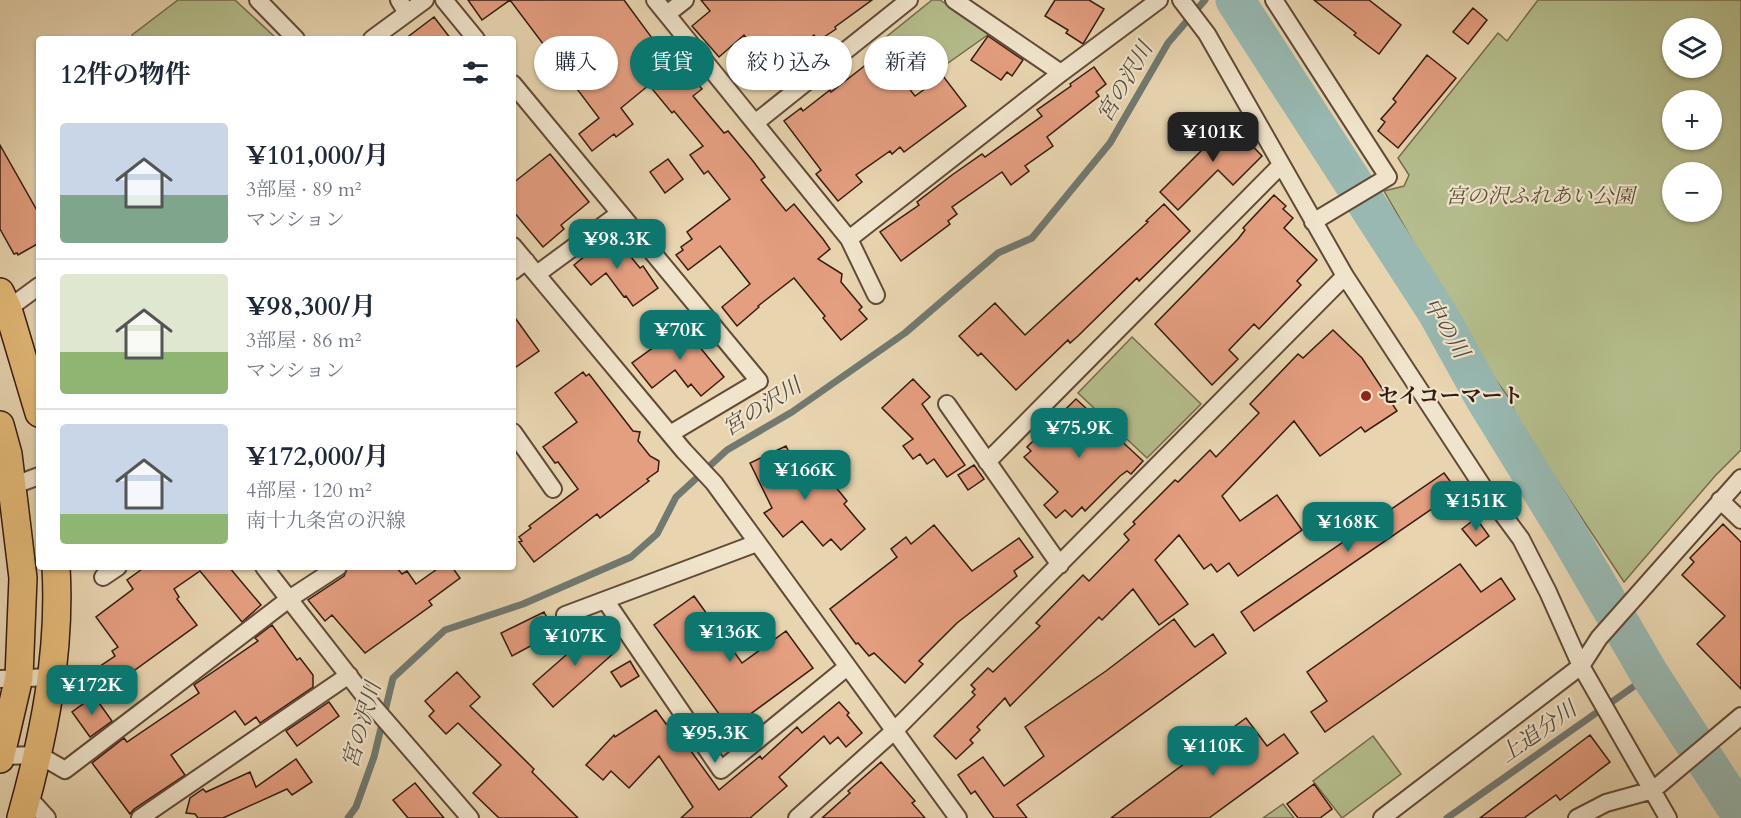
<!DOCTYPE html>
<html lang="ja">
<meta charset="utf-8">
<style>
:root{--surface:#fff;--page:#f6f6f7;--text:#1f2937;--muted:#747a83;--line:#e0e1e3;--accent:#0f766e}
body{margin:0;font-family:Cardo,"Noto Serif JP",serif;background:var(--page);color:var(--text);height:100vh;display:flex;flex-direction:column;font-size:22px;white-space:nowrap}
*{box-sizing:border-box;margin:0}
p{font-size:20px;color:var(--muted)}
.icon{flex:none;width:33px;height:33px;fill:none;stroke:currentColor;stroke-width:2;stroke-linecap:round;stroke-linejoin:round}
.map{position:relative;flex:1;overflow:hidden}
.details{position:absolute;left:36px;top:36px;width:480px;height:534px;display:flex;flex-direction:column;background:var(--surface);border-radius:6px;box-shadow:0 2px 4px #0004}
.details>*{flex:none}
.top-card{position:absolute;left:534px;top:36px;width:570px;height:54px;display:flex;gap:12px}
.controls{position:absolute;left:1662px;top:18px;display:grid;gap:12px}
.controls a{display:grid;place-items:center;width:60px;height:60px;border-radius:50%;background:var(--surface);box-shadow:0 2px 4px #0004;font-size:30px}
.price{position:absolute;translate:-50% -51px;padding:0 14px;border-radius:12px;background:var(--accent);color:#fff;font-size:20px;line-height:39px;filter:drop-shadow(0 2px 3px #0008)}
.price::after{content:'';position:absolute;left:50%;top:36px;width:18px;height:14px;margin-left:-9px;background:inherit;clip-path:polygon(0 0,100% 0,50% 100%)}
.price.selected{background:#222;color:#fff}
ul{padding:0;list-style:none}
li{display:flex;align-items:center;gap:18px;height:150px;padding:0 24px}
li+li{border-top:2px solid var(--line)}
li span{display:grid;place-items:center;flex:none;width:168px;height:120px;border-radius:6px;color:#555}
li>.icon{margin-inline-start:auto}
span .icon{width:72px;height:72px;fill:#fffc;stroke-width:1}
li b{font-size:26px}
h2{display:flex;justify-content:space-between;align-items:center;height:72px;padding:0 24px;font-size:26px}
.chip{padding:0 21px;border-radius:27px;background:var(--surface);box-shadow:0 2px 4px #0004;font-size:21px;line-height:54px}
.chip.selected{background:var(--accent);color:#fff}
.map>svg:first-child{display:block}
.green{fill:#b5bd8c;stroke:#766c4e;stroke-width:1.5;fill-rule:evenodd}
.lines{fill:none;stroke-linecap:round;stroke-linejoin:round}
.stream{stroke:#717971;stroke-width:7}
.river{stroke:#98b8b1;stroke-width:39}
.building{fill:#e49e80;stroke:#361b10;stroke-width:1.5}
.minor-casing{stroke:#624a38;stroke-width:20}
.primary-casing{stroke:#361b10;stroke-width:30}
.minor{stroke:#f0e4cc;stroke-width:16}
.primary{stroke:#e4ba78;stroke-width:27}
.poi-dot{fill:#8f2418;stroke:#f0e4cc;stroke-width:2}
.labels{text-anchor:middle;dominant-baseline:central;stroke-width:4.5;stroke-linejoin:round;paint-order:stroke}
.park-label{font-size:21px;font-style:italic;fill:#5c4c35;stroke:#f0e4cc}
.poi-label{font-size:21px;font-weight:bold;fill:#361b10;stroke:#f0e4cc;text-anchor:start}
.water-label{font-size:22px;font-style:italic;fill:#534a40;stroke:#f0e4cc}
</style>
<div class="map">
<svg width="1741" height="818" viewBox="0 0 1741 818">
<rect width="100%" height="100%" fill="#e8d5b0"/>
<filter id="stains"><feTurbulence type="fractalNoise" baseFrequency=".00333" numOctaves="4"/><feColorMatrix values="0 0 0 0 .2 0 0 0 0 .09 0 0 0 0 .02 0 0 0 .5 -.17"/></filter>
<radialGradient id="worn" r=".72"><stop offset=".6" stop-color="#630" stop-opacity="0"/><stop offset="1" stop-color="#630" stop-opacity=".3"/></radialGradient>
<!-- green -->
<path class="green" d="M178 0H235L277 39H134L132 35Z
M932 0H940L989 34 914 87 880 42Z
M1538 0H1741V450L1715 476 1624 582 1519 423 1509 398 1484 364 1433 281 1422 257 1384 191 1404 186 1409 175 1398 158 1498 33 1507 41ZM1672 28H1712V68H1672ZM1672 100H1712V140H1672ZM1712 172V212H1672V172Z
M1132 337 1201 404 1147 458 1078 393Z
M1373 736 1401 774 1342 818 1313 781Z
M1283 804 1294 818H1263Z"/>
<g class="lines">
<!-- stream -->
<path class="stream" d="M348 818 356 807 374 757 393 678 445 630 523 604 631 557 657 534 676 497 727 450 792 412 905 333 998 253 1032 238 1110 143 1168 43 1205 0
M1447 818 1650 675"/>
<!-- river -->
<path class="river" d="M1235 0 1438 314 1485 399 1567 532 1650 675 1741 815"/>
</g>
<!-- building -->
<path class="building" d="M468 0H510L482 20Z
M510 0H624L652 38 649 40 679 75 686 70 702 89 693 96 724 133 728 131 753 161 765 177 761 180 786 211 794 204 823 239 830 249 818 259 842 274 841 282 862 307 859 310 867 319 841 340 823 318 825 316 794 278 758 306 759 307 737 326 722 307 750 284 720 246 688 270 676 255 683 250 681 247 692 239 687 232 730 199 708 171 704 174 690 155 703 146 674 111 672 113 649 85 621 108 633 124 616 137 614 134 592 151 579 134 599 118Z
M701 0H872L835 27 836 29 818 41 814 35 771 68 744 35 719 57 692 26 710 11Z
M1055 0H1089L1104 9 1083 44 1066 33 1068 30 1045 16Z
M1314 0H1369L1401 25 1379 54 1354 35 1356 33Z
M1473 8 1487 20 1468 44 1453 32Z
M434 17 451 39H405Z
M988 36 1023 60 1012 76 1007 72 1001 80 971 60Z
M881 53 915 96 943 76 966 106 904 152 900 147 892 154 890 151 856 175 862 182 838 201 816 174 821 170 784 121 801 108 803 111 830 90 831 92Z
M1427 55 1456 78 1398 148 1378 131 1385 122 1381 119 1396 102 1393 99Z
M1094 67 1106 84 1096 92 1099 96 1047 137 1053 146 1025 166 1029 171 1011 185 1002 172 952 207 957 214 948 221 950 224 901 261 880 232 919 205 917 202 952 175 982 154 985 157 1042 116 1037 110 1071 86 1070 84Z
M1224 116 1262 156 1233 185 1218 170 1178 210 1160 192 1208 144 1202 137Z
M0 145 39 214V243L18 255 17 253 14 254 0 229Z
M550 154 589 202 561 225 564 229 543 247 513 211V183Z
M668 159 683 179 665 193 650 172Z
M1274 195 1286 206 1283 209 1293 218 1284 228 1317 260 1297 281 1301 285 1259 329 1254 324 1229 350 1238 359 1212 385 1155 324 1238 239 1245 230 1243 228Z
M1164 204 1190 231 1139 281 1137 278 1078 336 1070 343 1068 340 1016 390 981 353 978 356 959 336 995 303 1025 335 1148 222 1146 221Z
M612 234 640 268 643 266 658 288 633 306 626 296 624 297 606 273 591 285 574 265Z
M513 315 539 351 513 369Z
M690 321 705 340 698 345 724 377 701 396 691 384 688 387 675 370 652 388 632 363Z
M1333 330 1362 358 1397 411 1365 432 1361 427 1320 456 1294 421 1222 496 1240 521 1277 495 1302 530 1238 576 1229 563 1217 572 1211 564 1204 569 1179 535 1155 560 1188 604 1159 625 1133 589 1102 620 1099 617 1010 706 1005 698 977 727 980 730 970 740 973 743 956 759 934 736 975 695 972 692 975 689 971 685 988 668 993 672 1040 626 1036 623 1083 575 1089 581 1129 540 1124 534 1135 524 1133 522 1175 480 1178 482 1210 450 1216 457 1259 413 1250 404 1298 354 1303 358Z
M583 372 586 376 589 374 633 431 640 432 638 441 650 456 659 461 658 471 647 479 649 481 600 518 597 514 534 562 519 542 522 541 519 537 531 528 529 526 578 489 558 462 555 463 543 447 577 422 555 393Z
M913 379 930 397 922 404 965 465 947 477 934 459 927 464 920 454 913 459 903 446 913 439 882 408Z
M1076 399 1143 461 1131 474 1127 471 1120 476 1085 511 1082 507 1072 517 1065 510 1056 518 1044 505 1058 492 1024 457 1031 451 1027 447Z
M786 446 805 483 822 470 847 501 844 504 865 529 841 550 831 539 823 546 802 521 783 537 764 513 772 508 750 463Z
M974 465 984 479 968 490 958 475Z
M1444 473 1456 489 1438 502 1439 504 1254 631 1241 612Z
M1476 518 1489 536 1476 546 1462 529Z
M1723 524 1741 542V689L1697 644 1725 616 1682 575 1694 562 1690 558Z
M934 525 972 571 1019 538 1033 557 1014 571 1017 576 957 623 919 661 923 664 905 683 874 653 869 656 858 643 856 644 830 609 897 557 891 549 906 537 911 544Z
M1460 564 1481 592 1501 578 1515 599 1325 732 1311 712 1327 701 1307 672Z
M145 567H229L261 605 242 622 200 571 174 589 179 597 177 599 197 625 124 678 125 680 115 687 118 691 101 703 84 677 115 656 112 651 118 647 96 617 133 589 127 580Z
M348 567H396L402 574 407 571 416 584 440 567H452L460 578 429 601 432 605 365 653 332 615 325 621 308 600 344 576Z
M694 596 742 663 786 631 813 668 730 729 654 625Z
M544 612 555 633 512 656 501 633Z
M1174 619 1193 645 1195 647 1213 634 1226 653 1017 805 1027 818H994L975 791 971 794 958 775 983 757 1004 786 1044 756 1025 727 1106 671Z
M272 625 297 660 300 658 313 675V687L260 723 256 717 245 725 235 711 171 755 185 775 134 809 130 814 92 763 124 738 127 742 199 693 194 685 258 641 255 638Z
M598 627 615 652 553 707 533 684Z
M630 661 639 676 621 687 611 672Z
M457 672 480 697 470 706 534 769 532 772 578 818H499L473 793 501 765 458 723 446 734 429 716 434 711 425 701Z
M94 696 112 721 90 737 72 712Z
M329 702 339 716 297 746 286 731Z
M839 702 849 713 847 715 862 733 846 747 838 737 830 744 824 736 779 777 787 786 750 818H681L693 807 659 756 629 788 611 771 603 780 586 765 614 735 615 737 656 710 666 724 670 722 719 790 760 756 762 759 797 727 802 733Z
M1246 718 1267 746 1284 734 1298 753 1209 818H1111Z
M1590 735 1610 762 1560 800 1556 795 1524 818H1480Z
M296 759 312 782 292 795 287 789 223 818H198L195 814 186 813 190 798 203 789 206 792 250 772 256 787Z
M881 762 915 801 912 803 925 818H822L850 793 848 791Z
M415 783 444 818H408L393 800Z
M1314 784 1332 809 1320 818H1298L1287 804Z"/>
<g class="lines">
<!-- minor casing -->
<g class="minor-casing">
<path id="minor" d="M258 0 296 39
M399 0 407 13
M444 0 476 39
M655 0 849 239 876 295
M954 0 1061 73
M1181 0 1207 34 1345 276 1487 493 1521 539 1548 592 1581 666 1668 818
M1274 0 1388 177 1313 222
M667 14 685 0
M372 39 425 0
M513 84 759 381 670 434
M755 123 909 0
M849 239 1061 73 1159 0
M513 246 684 451 714 483 958 818
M513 271 526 261
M537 274 620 213
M1 314 39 286
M947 404 1060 565
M513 432 553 489
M987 462 1281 165
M5 492 12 486 39 476
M1720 500 1741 520
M264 567 366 698 470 818
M103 577 118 567
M605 600 721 770 847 667
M565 615 757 543
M0 679 53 677
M1 756 39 755 65 770 289 599 338 567
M27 796 47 818
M140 818 349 675
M797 818 894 731 1345 276
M1382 818 1581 666 1599 638 1741 478
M1577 818 1606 803 1653 790 1741 716"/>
</g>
<!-- primary casing -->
<g class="primary-casing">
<path id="primary" d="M0 292 8 309 39 413
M0 425 8 454 23 578 19 677 0 759
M21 818C44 736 61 653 56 567"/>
</g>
<!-- minor -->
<use href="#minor" class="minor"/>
<!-- primary -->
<use href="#primary" class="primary"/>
</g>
<!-- markers -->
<circle class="poi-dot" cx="1366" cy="396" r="6"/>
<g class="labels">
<!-- park labels -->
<g class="park-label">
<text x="1540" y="196">宮の沢ふれあい公園</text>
</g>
<!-- poi labels -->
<g class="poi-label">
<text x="1378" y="396">セイコーマート</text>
</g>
<!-- water labels -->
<g class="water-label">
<text transform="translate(1125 82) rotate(-60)">宮の沢川</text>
<text transform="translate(1446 328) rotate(59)">中の川</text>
<text transform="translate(762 407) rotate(-32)">宮の沢川</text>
<text transform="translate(362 725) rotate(-74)">宮の沢川</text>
<text transform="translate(1538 732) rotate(-35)">上追分川</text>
</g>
</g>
<rect width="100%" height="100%" filter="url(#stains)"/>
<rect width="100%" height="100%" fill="url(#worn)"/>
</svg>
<div class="controls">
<a><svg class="icon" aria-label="layers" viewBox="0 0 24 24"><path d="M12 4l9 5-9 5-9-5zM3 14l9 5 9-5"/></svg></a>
<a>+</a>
<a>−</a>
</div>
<b class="price selected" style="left:1213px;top:163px">¥101K</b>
<b class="price" style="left:617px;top:270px">¥98.3K</b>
<b class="price" style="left:680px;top:361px">¥70K</b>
<b class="price" style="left:1079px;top:459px">¥75.9K</b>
<b class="price" style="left:805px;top:501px">¥166K</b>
<b class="price" style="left:1476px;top:532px">¥151K</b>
<b class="price" style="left:1348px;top:553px">¥168K</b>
<b class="price" style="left:730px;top:663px">¥136K</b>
<b class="price" style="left:575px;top:667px">¥107K</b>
<b class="price" style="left:92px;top:716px">¥172K</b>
<b class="price" style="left:715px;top:764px">¥95.3K</b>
<b class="price" style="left:1213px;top:777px">¥110K</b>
<div class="top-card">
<a class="chip">購入</a>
<a class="chip selected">賃貸</a>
<a class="chip">絞り込み</a>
<a class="chip">新着</a>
</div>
<section class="details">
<h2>12件の物件<svg class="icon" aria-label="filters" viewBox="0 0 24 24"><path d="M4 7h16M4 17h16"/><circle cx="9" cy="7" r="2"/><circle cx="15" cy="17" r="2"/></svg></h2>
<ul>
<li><span style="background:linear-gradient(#c9d6e8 60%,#7fa58c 0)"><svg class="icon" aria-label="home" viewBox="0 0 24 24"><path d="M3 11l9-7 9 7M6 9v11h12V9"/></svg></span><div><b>¥101,000/月</b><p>3部屋 · 89 m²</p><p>マンション</p></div></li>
<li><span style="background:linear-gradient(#dfe7d0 65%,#8fb573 0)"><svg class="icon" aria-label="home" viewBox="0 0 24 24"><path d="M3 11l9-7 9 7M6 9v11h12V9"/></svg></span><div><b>¥98,300/月</b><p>3部屋 · 86 m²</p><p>マンション</p></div></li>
<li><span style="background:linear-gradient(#c9d6e8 75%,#8fb573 0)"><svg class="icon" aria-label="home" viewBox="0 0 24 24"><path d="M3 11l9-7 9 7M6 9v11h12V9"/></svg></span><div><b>¥172,000/月</b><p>4部屋 · 120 m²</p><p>南十九条宮の沢線</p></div></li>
</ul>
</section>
</div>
